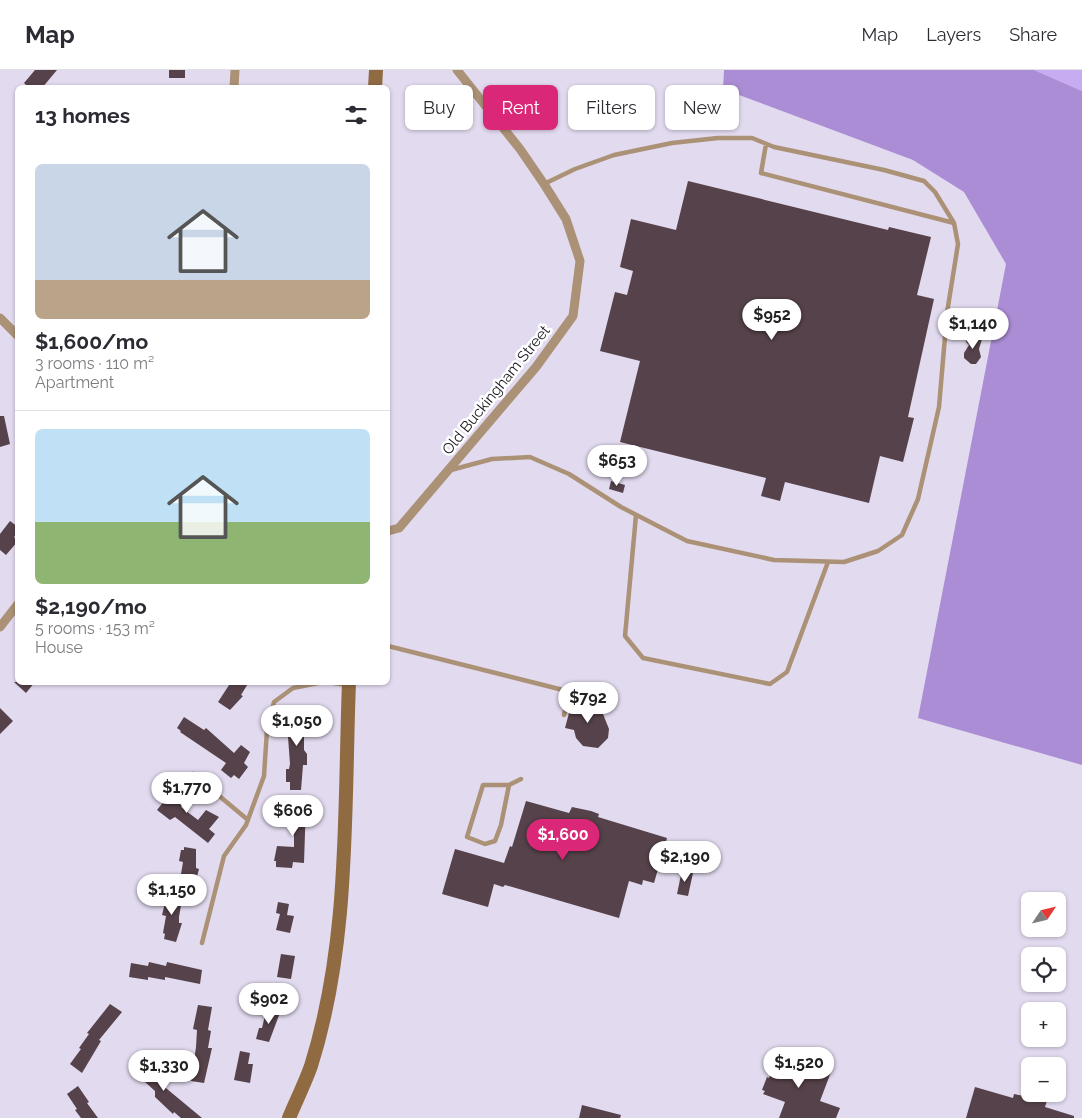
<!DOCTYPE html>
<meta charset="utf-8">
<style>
:root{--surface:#fff;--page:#f7f7f7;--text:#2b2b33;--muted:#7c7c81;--line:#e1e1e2;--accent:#db2777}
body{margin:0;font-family:Raleway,sans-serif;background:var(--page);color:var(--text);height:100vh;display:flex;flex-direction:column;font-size:19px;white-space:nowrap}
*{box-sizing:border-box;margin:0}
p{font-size:16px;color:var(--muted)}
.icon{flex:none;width:28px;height:28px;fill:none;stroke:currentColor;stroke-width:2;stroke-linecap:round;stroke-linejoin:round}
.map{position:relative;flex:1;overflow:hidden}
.panel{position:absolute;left:15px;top:15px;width:375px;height:600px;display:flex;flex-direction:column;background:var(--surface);border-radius:8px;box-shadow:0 1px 4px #0004}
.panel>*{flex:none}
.top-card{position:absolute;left:405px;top:15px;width:475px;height:45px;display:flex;gap:10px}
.needle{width:32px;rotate:55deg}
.buttons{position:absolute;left:1021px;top:822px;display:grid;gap:10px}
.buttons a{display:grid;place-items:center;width:45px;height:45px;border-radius:8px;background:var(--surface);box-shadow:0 1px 4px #0004;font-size:25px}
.price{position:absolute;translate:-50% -42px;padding:0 11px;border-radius:18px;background:#fff;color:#222;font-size:16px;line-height:32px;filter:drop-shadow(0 1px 2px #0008)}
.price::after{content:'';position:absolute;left:50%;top:30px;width:15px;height:11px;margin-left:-8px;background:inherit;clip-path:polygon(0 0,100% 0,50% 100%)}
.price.current{background:var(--accent);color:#fff}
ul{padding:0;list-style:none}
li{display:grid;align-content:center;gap:10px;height:265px;padding:0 20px}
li+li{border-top:1px solid var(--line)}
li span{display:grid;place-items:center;height:155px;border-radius:8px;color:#555}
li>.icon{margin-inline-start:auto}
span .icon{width:90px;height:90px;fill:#fffc;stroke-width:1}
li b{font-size:21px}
h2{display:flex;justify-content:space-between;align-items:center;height:60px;padding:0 20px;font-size:21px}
.pill{padding:0 18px;border-radius:8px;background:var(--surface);box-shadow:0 1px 4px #0004;font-size:18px;line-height:45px}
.pill.current{background:var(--accent);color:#fff}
header{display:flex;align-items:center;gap:30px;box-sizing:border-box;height:70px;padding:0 25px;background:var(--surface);border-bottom:1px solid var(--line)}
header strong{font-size:24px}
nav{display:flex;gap:28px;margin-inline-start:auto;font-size:18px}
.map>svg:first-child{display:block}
.green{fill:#c8acf1}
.forest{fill:#ab8dd6}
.building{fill:#56424a}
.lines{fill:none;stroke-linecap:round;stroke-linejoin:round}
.service{stroke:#ab9176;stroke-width:4.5}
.minor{stroke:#ab9176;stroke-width:9}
.secondary{stroke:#906b42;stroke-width:14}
.labels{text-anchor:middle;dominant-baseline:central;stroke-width:5;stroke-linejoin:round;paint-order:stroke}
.street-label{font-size:15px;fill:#1a181f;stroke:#fff}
</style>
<header>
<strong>Map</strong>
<nav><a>Map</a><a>Layers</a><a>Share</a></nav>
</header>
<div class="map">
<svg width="1082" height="1048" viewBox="0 0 1082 1048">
<rect width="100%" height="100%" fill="#e2daef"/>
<!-- green -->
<path class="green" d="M1034 0H1082V21Z"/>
<!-- forest -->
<path class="forest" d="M724 0H1034L1082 21V695L918 648 1006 194 964 122 913 90 723 19Z"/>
<!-- building -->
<path class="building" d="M35 0H57L42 18H29L24 13Z
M169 0H185V8H169Z
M688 111 888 160 889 157 931 167 917 225 934 229 908 347 914 348 903 392 880 386 869 433 785 412 780 431 761 426 766 408 620 372 640 291 600 281 615 222 627 225 633 201 620 197 631 149 676 160Z
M968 265 982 269 979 279 981 287 976 294H971L964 288V283L969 275 966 272Z
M0 346H4L10 374 0 377Z
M611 411 625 415 623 423 609 419Z
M10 451 18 457V462L14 467 18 471 6 485 0 480V464Z
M14 612H35L26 623Z
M231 612H249L241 625 243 626 230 640 218 632Z
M578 628 596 634 595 638 601 639 609 659 608 668 598 678 583 676 576 668 574 660 565 658 569 643 573 644Z
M294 637H308V648H304V680L307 684V695H303L301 720H290V712H286V699H289L290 694 287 653H290V641H294Z
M0 638 13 651 0 664Z
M184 647 204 660 206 658 234 683 241 675 250 682 244 693 248 697 239 709 234 705 231 708 221 700 226 693 180 662 181 661 177 658Z
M169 716 174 720 177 717 184 723 182 724 187 728 181 737 198 750 206 740 219 747 209 759 215 764 208 773 175 747 170 750 157 740 164 731 160 728Z
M526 731 569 743 572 737 591 741 599 744 598 747 667 768 654 813 643 810 642 815 629 811 619 848 505 815 503 817 494 814 488 837 442 824 455 779 504 793 510 776 512 777Z
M295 732H306L304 793 293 792 292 798 276 797V791H274L277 776 294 777V754H283L280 739H295Z
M184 777 196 779V798L199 799 194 818 179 816 183 792 179 791 181 780H184Z
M682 800 693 803 688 826 677 824Z
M168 821 183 824 179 847V853H182L176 872 164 869 165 864 163 863 166 846 162 845Z
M278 832 289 834 287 845 294 846 290 863 276 860 280 844 276 843Z
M281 884 295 886 291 909 277 907Z
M149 892 166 896 167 892 202 900 200 914 165 907V910L148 907V910L129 907 131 893 148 896Z
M110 934 122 942 99 970 101 971 82 1003 70 994 81 979 79 978 89 964 87 963Z
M198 935 212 937 208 960 211 961 208 978H212L204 1013 191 1011 196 977 197 960 193 959Z
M267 937 281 940 269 972 256 969 259 958H262Z
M240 981 250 983 248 994H253L250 1013 234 1010Z
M779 982 831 1002 820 1031 840 1038 836 1048H779L785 1032 763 1024 765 1021 762 1020 767 1007 769 1008Z
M141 990 144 993 146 991 158 1002 155 1009 202 1048H181L174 1042 173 1044 155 1027V1021L135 1003 137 1001 133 998Z
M78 1016 89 1032 87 1033 98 1048H81L75 1040 77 1039 67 1024Z
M975 1017 1013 1028 1014 1024 1024 1026 1026 1021 1048 1027 1045 1037 1074 1046V1048H966Z
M582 1035 621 1045 620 1048H579Z"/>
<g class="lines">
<!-- service -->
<path class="service" d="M766 74 761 103 954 153
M451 400 492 389 530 387 569 404 621 437 687 471 774 490 844 492 878 481 902 465 918 429 939 337 947 243 958 174 954 153 935 122 924 111 884 100 774 77 752 68H718L672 73 614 85 575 99 544 114
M636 445 625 566 643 588 770 614 787 602 828 492
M388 576 567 621 569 623 564 645
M327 612 347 615
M193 704 248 750
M509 715H483L467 767 485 774 495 771 501 755 509 715 521 709
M202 873 224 786 246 755 264 706 267 660 274 632 293 618 323 612"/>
<!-- minor -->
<path class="minor" d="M234 18 235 0
M0 248 18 266
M388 461 399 458 536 297 573 246 580 191 566 149 544 114 520 79 457 0
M0 557 18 534"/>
<!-- secondary -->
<path class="secondary" d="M375 18 376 0
M289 1048C296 1031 305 1013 311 996 350 872 344 741 349 612"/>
</g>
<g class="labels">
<!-- street labels -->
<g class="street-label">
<text transform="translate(496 320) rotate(-51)">Old Buckingham Street</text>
</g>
</g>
</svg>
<div class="buttons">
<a><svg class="needle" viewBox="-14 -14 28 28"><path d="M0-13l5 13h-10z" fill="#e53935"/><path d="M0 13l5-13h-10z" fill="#7c7c81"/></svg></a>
<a><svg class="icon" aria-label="locate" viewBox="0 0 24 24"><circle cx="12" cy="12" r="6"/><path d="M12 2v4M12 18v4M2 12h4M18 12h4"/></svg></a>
<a>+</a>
<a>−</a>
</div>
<b class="price" style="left:772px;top:271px">$952</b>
<b class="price" style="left:973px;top:280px">$1,140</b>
<b class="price" style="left:617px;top:417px">$653</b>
<b class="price" style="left:588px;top:654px">$792</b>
<b class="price" style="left:297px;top:677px">$1,050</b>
<b class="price" style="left:187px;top:744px">$1,770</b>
<b class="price" style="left:293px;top:767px">$606</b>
<b class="price current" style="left:563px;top:791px">$1,600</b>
<b class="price" style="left:685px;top:813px">$2,190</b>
<b class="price" style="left:172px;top:846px">$1,150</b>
<b class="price" style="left:269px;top:955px">$902</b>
<b class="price" style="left:799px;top:1019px">$1,520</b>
<b class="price" style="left:164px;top:1022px">$1,330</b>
<div class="top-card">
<a class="pill">Buy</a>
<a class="pill current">Rent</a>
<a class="pill">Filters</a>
<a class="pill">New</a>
</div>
<section class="panel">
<h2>13 homes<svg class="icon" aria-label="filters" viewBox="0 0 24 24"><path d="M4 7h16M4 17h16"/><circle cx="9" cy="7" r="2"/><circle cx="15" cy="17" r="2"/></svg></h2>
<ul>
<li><span style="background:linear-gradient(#c9d6e8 75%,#b9a48a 0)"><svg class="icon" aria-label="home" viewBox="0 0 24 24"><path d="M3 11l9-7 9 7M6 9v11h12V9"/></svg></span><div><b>$1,600/mo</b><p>3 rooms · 110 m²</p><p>Apartment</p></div></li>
<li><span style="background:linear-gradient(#bfe0f5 60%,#8fb573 0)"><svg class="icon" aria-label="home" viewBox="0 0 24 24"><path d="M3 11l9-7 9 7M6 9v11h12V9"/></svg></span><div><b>$2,190/mo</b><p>5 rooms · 153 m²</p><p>House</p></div></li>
</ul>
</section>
</div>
